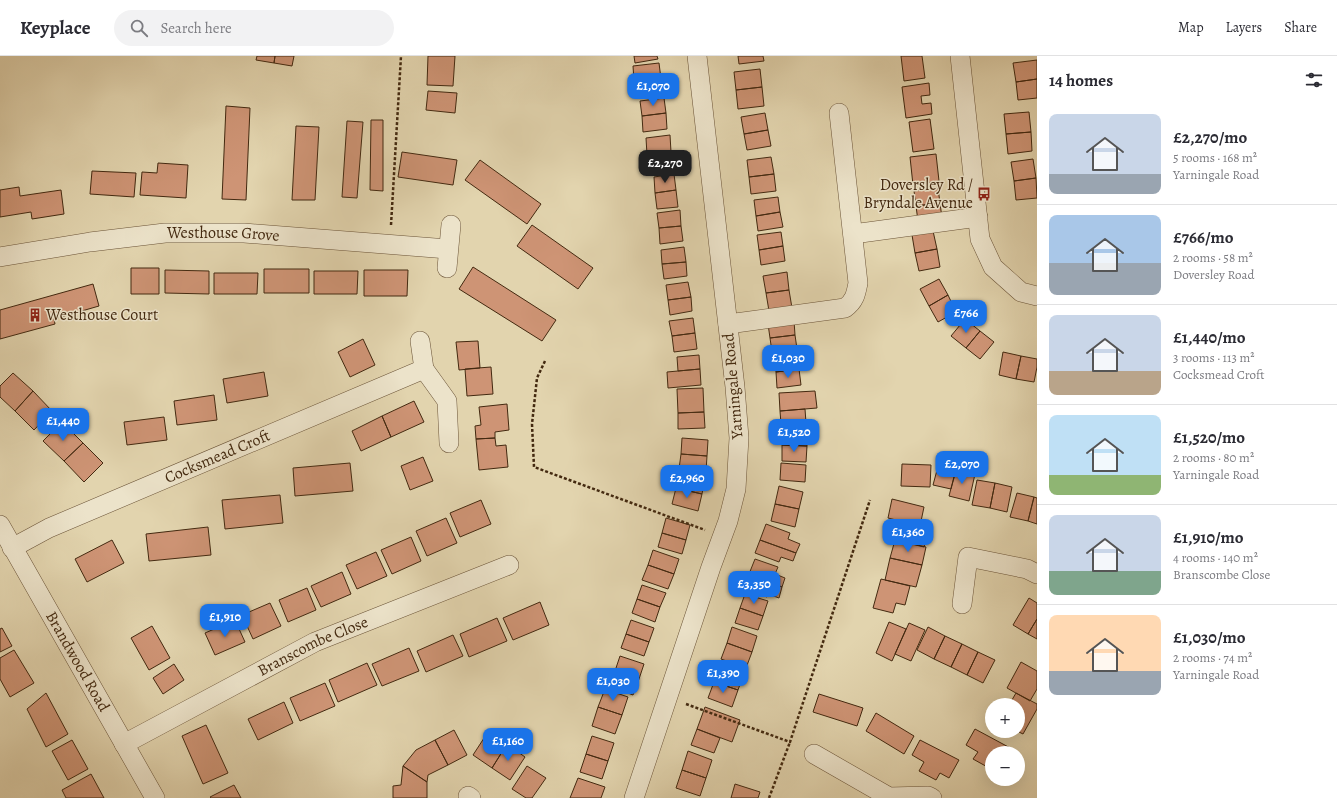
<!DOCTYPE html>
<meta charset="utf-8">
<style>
:root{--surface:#fff;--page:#f2f2f3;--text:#2b2b33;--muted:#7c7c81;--line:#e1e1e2;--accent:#1a73e8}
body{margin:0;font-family:Alegreya,serif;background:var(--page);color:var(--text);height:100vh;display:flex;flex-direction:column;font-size:15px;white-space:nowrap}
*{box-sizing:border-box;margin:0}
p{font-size:13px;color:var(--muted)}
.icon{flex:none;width:22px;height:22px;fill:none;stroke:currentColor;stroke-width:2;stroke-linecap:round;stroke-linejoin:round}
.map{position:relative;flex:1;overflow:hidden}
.details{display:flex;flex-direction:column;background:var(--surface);width:300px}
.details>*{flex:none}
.fabs{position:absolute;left:985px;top:642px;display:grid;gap:8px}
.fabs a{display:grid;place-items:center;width:40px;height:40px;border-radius:50%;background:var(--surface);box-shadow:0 4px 16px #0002;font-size:20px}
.price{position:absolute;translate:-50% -34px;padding:0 9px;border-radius:8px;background:var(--accent);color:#fff;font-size:13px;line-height:26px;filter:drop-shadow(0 1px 2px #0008)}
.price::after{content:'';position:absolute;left:50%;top:24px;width:12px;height:9px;margin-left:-6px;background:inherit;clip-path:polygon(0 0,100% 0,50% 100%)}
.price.active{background:#222;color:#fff}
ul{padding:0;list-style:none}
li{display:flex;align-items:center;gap:12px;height:100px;padding:0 12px}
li+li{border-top:1px solid var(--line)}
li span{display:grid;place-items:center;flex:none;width:112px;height:80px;border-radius:8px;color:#555}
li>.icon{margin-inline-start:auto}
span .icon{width:48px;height:48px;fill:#fffc;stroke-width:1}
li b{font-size:17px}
h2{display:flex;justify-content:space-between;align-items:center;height:48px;padding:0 12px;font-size:17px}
header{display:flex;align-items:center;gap:24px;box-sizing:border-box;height:56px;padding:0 20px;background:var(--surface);border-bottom:1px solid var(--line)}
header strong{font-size:19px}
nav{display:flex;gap:22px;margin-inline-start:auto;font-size:14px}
.search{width:280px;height:36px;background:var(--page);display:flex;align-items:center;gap:10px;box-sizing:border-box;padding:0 14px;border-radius:22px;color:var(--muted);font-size:15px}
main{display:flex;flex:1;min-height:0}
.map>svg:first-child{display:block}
.building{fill:#ce9475;stroke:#432910}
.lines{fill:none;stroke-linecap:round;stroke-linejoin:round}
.minor-casing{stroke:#6b5438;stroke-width:20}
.path{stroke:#432910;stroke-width:2.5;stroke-dasharray:3 2;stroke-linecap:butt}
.minor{stroke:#ece3ca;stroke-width:19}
.labels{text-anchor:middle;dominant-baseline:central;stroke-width:3;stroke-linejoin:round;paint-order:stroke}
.poi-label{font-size:16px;fill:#432910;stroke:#ece3ca;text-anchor:end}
.street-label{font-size:16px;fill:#432910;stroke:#ece3ca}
</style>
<header>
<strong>Keyplace</strong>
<div class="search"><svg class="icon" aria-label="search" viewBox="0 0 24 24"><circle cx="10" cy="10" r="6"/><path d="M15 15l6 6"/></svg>Search here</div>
<nav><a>Map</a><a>Layers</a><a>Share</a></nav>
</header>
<main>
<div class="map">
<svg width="1037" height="742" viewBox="0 0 1037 742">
<rect width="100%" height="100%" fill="#e2d4ae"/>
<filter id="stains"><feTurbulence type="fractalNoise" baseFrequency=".005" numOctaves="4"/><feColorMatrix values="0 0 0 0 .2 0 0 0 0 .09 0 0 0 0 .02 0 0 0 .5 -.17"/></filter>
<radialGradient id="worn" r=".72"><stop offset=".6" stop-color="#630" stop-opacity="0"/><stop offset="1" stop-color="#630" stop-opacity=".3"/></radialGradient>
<!-- building -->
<path class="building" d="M257 0H275L274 7 256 4Z
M275 0H294L292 10 274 7Z
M428 0H455L453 30 427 29Z
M634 0H657L658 3 635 7Z
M738 0H763L764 5 739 8Z
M901 0H922L925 22 904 25Z
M1037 4V23L1016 26 1013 7Z
M659 7 661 23 634 25 633 10Z
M760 13 762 31 736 34 734 16Z
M661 23 663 38 636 41 634 25Z
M1037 23V42L1018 44 1016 26Z
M929 27 930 39 921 40 922 48 931 47 932 58 906 62 902 31Z
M762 31 764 50 738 53 736 34Z
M428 35 457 37 455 57 426 54Z
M664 42 666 57 642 60 640 45Z
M226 50 250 52 246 144 222 143Z
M1029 56 1031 76 1006 78 1004 58Z
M666 57 667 73 643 76 642 60Z
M765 57 768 74 744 78 741 61Z
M930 63 934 93 913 96 909 66Z
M371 64H383V135L370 134Z
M347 65 363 66 357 142 342 141Z
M296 70 319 71 315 144H292Z
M768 74 771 90 747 94 744 78Z
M1031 76 1032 95 1008 98 1006 78Z
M670 79 671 96 647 99 646 82Z
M402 96 457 104 453 129 398 121Z
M671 96 673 112 649 115 647 99Z
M936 98 939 125 913 129 910 101Z
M771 101 774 118 749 121 747 104Z
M1033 103 1036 122 1014 125 1011 106Z
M480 104 541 148 527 168 465 124Z
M158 107 188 109 186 142 140 139 142 116 157 117Z
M92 115 136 117 134 141 90 138Z
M674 118 676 134 655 137 654 121Z
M774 118 776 135 751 138 749 121Z
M1036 122 1037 142 1016 144 1014 125Z
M19 131 20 140 61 134 64 158 32 163 31 156 0 161V134Z
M938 132 940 147 916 150 914 135Z
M676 134 678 151 657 153 655 137Z
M778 141 780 156 756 160 754 144Z
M940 147 942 162 918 165 916 150Z
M680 154 681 170 659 172 657 157Z
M780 156 783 171 758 175 756 160Z
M532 169 593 212 578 233 517 190Z
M681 170 683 185 660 188 659 172Z
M933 175 937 193 915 197 912 179Z
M781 176 783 190 759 194 757 179Z
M783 190 785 205 761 209 759 194Z
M684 191 686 206 662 208 661 194Z
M937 193 940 211 919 215 915 197Z
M686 206 687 220 664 223 662 208Z
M473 211 556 264 542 285 459 233Z
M131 212H159V238H131Z
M264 213H309V237H264Z
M165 214 209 215V238L165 237Z
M364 214H408L407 240H364Z
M314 215H358L357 238H314Z
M787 216 789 234 766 237 763 220Z
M214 217H258L257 238H214Z
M939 223 948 239 929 250 920 233Z
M688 226 691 241 668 244 666 229Z
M93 228 99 250 54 263 55 268 0 283V254Z
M789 234 792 252 769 255 766 237Z
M948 239 956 256 938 266 929 250Z
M691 241 692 255 670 259 668 244Z
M693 262 695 277 672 280 669 265Z
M965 263 980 275 966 292 951 280Z
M794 265 795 279 770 282 768 268Z
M980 275 994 286 980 303 966 292Z
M695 277 697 293 674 296 672 280Z
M795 279 797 293 772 296 770 282Z
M363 283 375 309 350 321 338 296Z
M478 285 480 312 459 314 456 286Z
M797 296 799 313 776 316 774 300Z
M1003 296 1021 300 1016 323 999 319Z
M699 299 700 313 678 315 677 301Z
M1021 300 1037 303V311L1034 326 1016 323Z
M491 311 493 338 467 340 465 313Z
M700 313 701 329 668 332 667 316Z
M799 313 801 329 777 332 776 316Z
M264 316 268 340 227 347 223 323Z
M13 317 33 335 15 355 0 341V330Z
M703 332 704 356 678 357 677 333Z
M33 335 52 355 34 374 15 355Z
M815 335 817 352 780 355 779 337Z
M214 339 217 364 177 369 174 345Z
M414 345 424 366 391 381 382 360Z
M507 348 509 374 495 376V382L476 383 475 370 481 369 479 351Z
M805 353 806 367 781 368 780 355Z
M704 356 705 372 678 373V357Z
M382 360 391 381 361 395 352 375Z
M164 361 167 384 127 389 124 366Z
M62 366 83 387 64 405 43 385Z
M783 372 807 373V390L782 389Z
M495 382 496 390 506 389 508 411 479 414 476 383Z
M682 382 708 384 707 400 681 398Z
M83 387 103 407 84 426 64 405Z
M782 389 807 390 806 406 782 405Z
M681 398 707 400 706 415 679 413Z
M423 401 433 425 410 434 401 410Z
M940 403 958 407 951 433 933 429Z
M350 407 353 435 295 440 293 412Z
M781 407 806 409 805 426 780 424Z
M902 408 931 409 930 431 901 430Z
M956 413 975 418 969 445 949 440Z
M680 416 705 422 702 438 676 432Z
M977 424 995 427 990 452 972 449Z
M995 427 1012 431 1007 456 990 452Z
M779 430 803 436 799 453 775 448Z
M676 432 702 438 698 455 672 448Z
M1017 437 1034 441 1028 465 1010 461Z
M280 439 283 467 225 473 222 444Z
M1034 441 1037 442V468L1028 465Z
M892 443 924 451 920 470 888 462Z
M481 444 491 468 460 481 450 457Z
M775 448 799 453 795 471 771 465Z
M446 462 457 487 427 500 416 475Z
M666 462 690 469 686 484 662 477Z
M899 465 929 472 924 491 895 484Z
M766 468 790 477 788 483 800 488 796 497 760 484Z
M208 471 211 499 149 505 146 478Z
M662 477 686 484 682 498 658 491Z
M411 481 421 505 392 518 381 494Z
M112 484 124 507 87 526 75 503Z
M760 484 796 497 793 505 781 501 779 506 755 497Z
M895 484 926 491 922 509 890 502Z
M653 494 679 503 674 518 648 509Z
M376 496 387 520 357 533 346 509Z
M890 502 922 509 916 531 885 524Z
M755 503 778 511 775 518 785 522 782 531 749 518Z
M648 509 674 518 668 533 642 524Z
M342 516 351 538 321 551 311 530Z
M749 518 782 531 779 542 768 538 767 541 744 532Z
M881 523 910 530 905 549 896 547 893 557 873 552Z
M642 529 666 537 660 551 637 543Z
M307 532 316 554 288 566 279 544Z
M745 538 768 545 763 560 740 552Z
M1029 542 1037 547V563L1028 578 1013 569Z
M637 543 660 551 655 566 632 557Z
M540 546 549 569 513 584 503 562Z
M270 547 281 570 253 583 242 559Z
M740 552 763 560 758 574 735 567Z
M497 562 507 585 469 601 460 578Z
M1037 563V583L1028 578Z
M235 564 245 586 215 599 205 577Z
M631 564 654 572 649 586 626 578Z
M889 566 906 573 892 605 876 597Z
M909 567 925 574 911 605 895 598Z
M152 570 170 602 149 614 131 582Z
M732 571 757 580 752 596 727 587Z
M928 571 945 580 934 603 917 594Z
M2 572 12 590 0 596V573Z
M626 578 649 586 644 600 621 592Z
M453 579 463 600 426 616 417 595Z
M945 580 962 588 951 611 934 603Z
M727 587 752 596 746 612 721 603Z
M962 588 978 596 967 619 951 611Z
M409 592 419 615 382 630 372 608Z
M14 594 34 627 10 641 0 623V602Z
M978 596 995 604 983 627 967 619Z
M620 600 644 608 639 623 615 615Z
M1021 606 1037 615V633L1030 645 1007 632Z
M367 607 377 629 338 646 329 624Z
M174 608 184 624 163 638 153 622Z
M720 609 744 617 738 634 714 626Z
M615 615 639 623 633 639 610 630Z
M714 626 738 634 732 651 708 642Z
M325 627 335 650 300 665 290 642Z
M605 633 628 641 622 659 598 651Z
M46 637 68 678 46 691 27 653Z
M1016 637 1037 648V653L1023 678 1017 675H1018V649H1009Z
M819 638 863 652 857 670 813 656Z
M284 646 293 667 258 684 248 663Z
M598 651 622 659 615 678 592 670Z
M705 651 740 664 732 686 697 673Z
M876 657 914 680 904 698 866 675Z
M206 669 228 717 203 728 182 680Z
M697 673 720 682 714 697 691 689Z
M975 673 1014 694 1012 697H992L991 713 973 703 978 696 966 689Z
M454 674 467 699 448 709 435 684Z
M488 676 507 688 492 712 473 699Z
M592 680 614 687 608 705 586 698Z
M72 684 88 713 68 724 52 695Z
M435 684 448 709 428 719 427 726 403 710 416 694Z
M920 684 959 704 949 722 940 717 936 724 919 715 924 706 912 699Z
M507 688 525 701 510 724 492 712Z
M688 695 712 704 706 722 682 714Z
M586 698 608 705 602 723 580 716Z
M403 710 427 726V742H393V730L401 729Z
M527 710 546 722 532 742H526L512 733Z
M682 714 706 722 700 740 676 732Z
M91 718 104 742H66L62 734Z
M578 722 605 731 601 742H570Z
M735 728 760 736 758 742H731Z
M234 729 241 742H211L210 741Z"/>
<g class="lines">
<!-- minor casing -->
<g class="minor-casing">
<g id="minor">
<path d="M960 0 980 183 993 211 1021 236 1037 240"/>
<path d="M853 178 978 161"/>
<path id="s1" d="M0 201 90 186 165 177H244L448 193"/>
<path d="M447 212 451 169"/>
<path d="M728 268 845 252C855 245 856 237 858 227L839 57"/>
<path d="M420 285 424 313 447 345 449 387"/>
<path id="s2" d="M0 469 155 742"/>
<path id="s3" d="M12 492 49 472 424 313"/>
<path d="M962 548 968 501 1027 513 1037 518"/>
<path id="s4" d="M124 688 315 586 509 509"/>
<path d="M814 698 889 741 928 740 932 742"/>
<path d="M468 740 471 742"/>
<path d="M634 742 711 511 728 465 736 433 739 382 735 331 697 0"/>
</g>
</g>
<!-- path -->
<path class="path" d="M391 169 401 0
M545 305 537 322 532 368 534 411 705 474
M686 648 790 686 870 444
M769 742 790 686"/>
<!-- minor -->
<use href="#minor" class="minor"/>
</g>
<!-- icons -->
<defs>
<g id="bus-bare" transform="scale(1.08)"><path d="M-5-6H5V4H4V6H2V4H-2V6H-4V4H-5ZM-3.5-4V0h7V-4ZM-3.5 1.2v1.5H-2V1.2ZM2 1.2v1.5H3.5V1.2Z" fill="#8f2418" stroke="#ece3ca" stroke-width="2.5" paint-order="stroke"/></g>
<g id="building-bare" transform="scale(1.08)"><path d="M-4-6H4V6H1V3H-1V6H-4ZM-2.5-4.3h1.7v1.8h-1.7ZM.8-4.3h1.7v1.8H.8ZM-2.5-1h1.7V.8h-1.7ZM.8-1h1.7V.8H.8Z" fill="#8f2418" stroke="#ece3ca" stroke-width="2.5" paint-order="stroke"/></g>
</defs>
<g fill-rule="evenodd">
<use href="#bus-bare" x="984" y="138"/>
<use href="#building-bare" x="35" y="259"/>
</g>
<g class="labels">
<!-- poi labels -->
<g class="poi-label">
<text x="973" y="129">Doversley Rd /<tspan x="973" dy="18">Bryndale Avenue</tspan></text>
<text x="46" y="259" text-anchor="start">Westhouse Court</text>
</g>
<!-- street labels -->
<g class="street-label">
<text stroke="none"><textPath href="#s1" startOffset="225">Westhouse Grove</textPath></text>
<text transform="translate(733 330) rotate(-95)">Yarningale Road</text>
<text stroke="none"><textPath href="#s3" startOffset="225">Cocksmead Croft</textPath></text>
<text stroke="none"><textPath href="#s4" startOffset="213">Branscombe Close</textPath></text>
<text stroke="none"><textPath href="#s2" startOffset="157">Brandwood Road</textPath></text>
</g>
</g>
<rect width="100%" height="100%" filter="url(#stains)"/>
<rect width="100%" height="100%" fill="url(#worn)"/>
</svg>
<div class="fabs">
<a>+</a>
<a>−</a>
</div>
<b class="price" style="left:653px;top:51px">£1,070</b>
<b class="price active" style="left:665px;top:128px">£2,270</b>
<b class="price" style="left:966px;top:278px">£766</b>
<b class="price" style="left:788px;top:323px">£1,030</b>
<b class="price" style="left:63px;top:386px">£1,440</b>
<b class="price" style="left:794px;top:397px">£1,520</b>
<b class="price" style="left:962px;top:429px">£2,070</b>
<b class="price" style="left:687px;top:443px">£2,960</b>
<b class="price" style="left:908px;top:497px">£1,360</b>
<b class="price" style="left:754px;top:549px">£3,350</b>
<b class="price" style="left:225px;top:582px">£1,910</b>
<b class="price" style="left:723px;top:638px">£1,390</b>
<b class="price" style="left:613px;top:646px">£1,030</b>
<b class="price" style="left:508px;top:706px">£1,160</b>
</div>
<section class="details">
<h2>14 homes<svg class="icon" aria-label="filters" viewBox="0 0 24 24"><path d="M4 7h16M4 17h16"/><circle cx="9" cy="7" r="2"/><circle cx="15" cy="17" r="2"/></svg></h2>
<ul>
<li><span style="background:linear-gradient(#c9d6e8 75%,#9aa5b1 0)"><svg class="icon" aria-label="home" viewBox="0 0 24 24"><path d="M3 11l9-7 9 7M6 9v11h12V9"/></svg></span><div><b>£2,270/mo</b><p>5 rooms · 168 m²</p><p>Yarningale Road</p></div></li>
<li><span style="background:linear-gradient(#a9c7e8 60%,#9aa5b1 0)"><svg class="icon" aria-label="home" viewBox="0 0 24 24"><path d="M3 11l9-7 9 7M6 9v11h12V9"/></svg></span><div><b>£766/mo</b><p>2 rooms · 58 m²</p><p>Doversley Road</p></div></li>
<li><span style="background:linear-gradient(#c9d6e8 70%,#b9a48a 0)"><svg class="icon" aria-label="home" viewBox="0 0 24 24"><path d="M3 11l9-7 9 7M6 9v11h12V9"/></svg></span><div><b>£1,440/mo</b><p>3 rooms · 113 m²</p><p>Cocksmead Croft</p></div></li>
<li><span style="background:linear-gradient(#bfe0f5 75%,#8fb573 0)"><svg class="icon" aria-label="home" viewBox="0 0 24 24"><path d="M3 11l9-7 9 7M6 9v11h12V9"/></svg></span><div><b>£1,520/mo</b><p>2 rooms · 80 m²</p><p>Yarningale Road</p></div></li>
<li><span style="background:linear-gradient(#c9d6e8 70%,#7fa58c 0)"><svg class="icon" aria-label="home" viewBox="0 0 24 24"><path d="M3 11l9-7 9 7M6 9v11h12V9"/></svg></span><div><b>£1,910/mo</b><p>4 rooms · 140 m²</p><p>Branscombe Close</p></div></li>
<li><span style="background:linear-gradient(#ffd9b3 70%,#9aa5b1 0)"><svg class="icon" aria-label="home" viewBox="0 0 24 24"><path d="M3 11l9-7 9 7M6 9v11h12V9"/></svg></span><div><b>£1,030/mo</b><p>2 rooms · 74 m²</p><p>Yarningale Road</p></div></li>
</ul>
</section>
</main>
